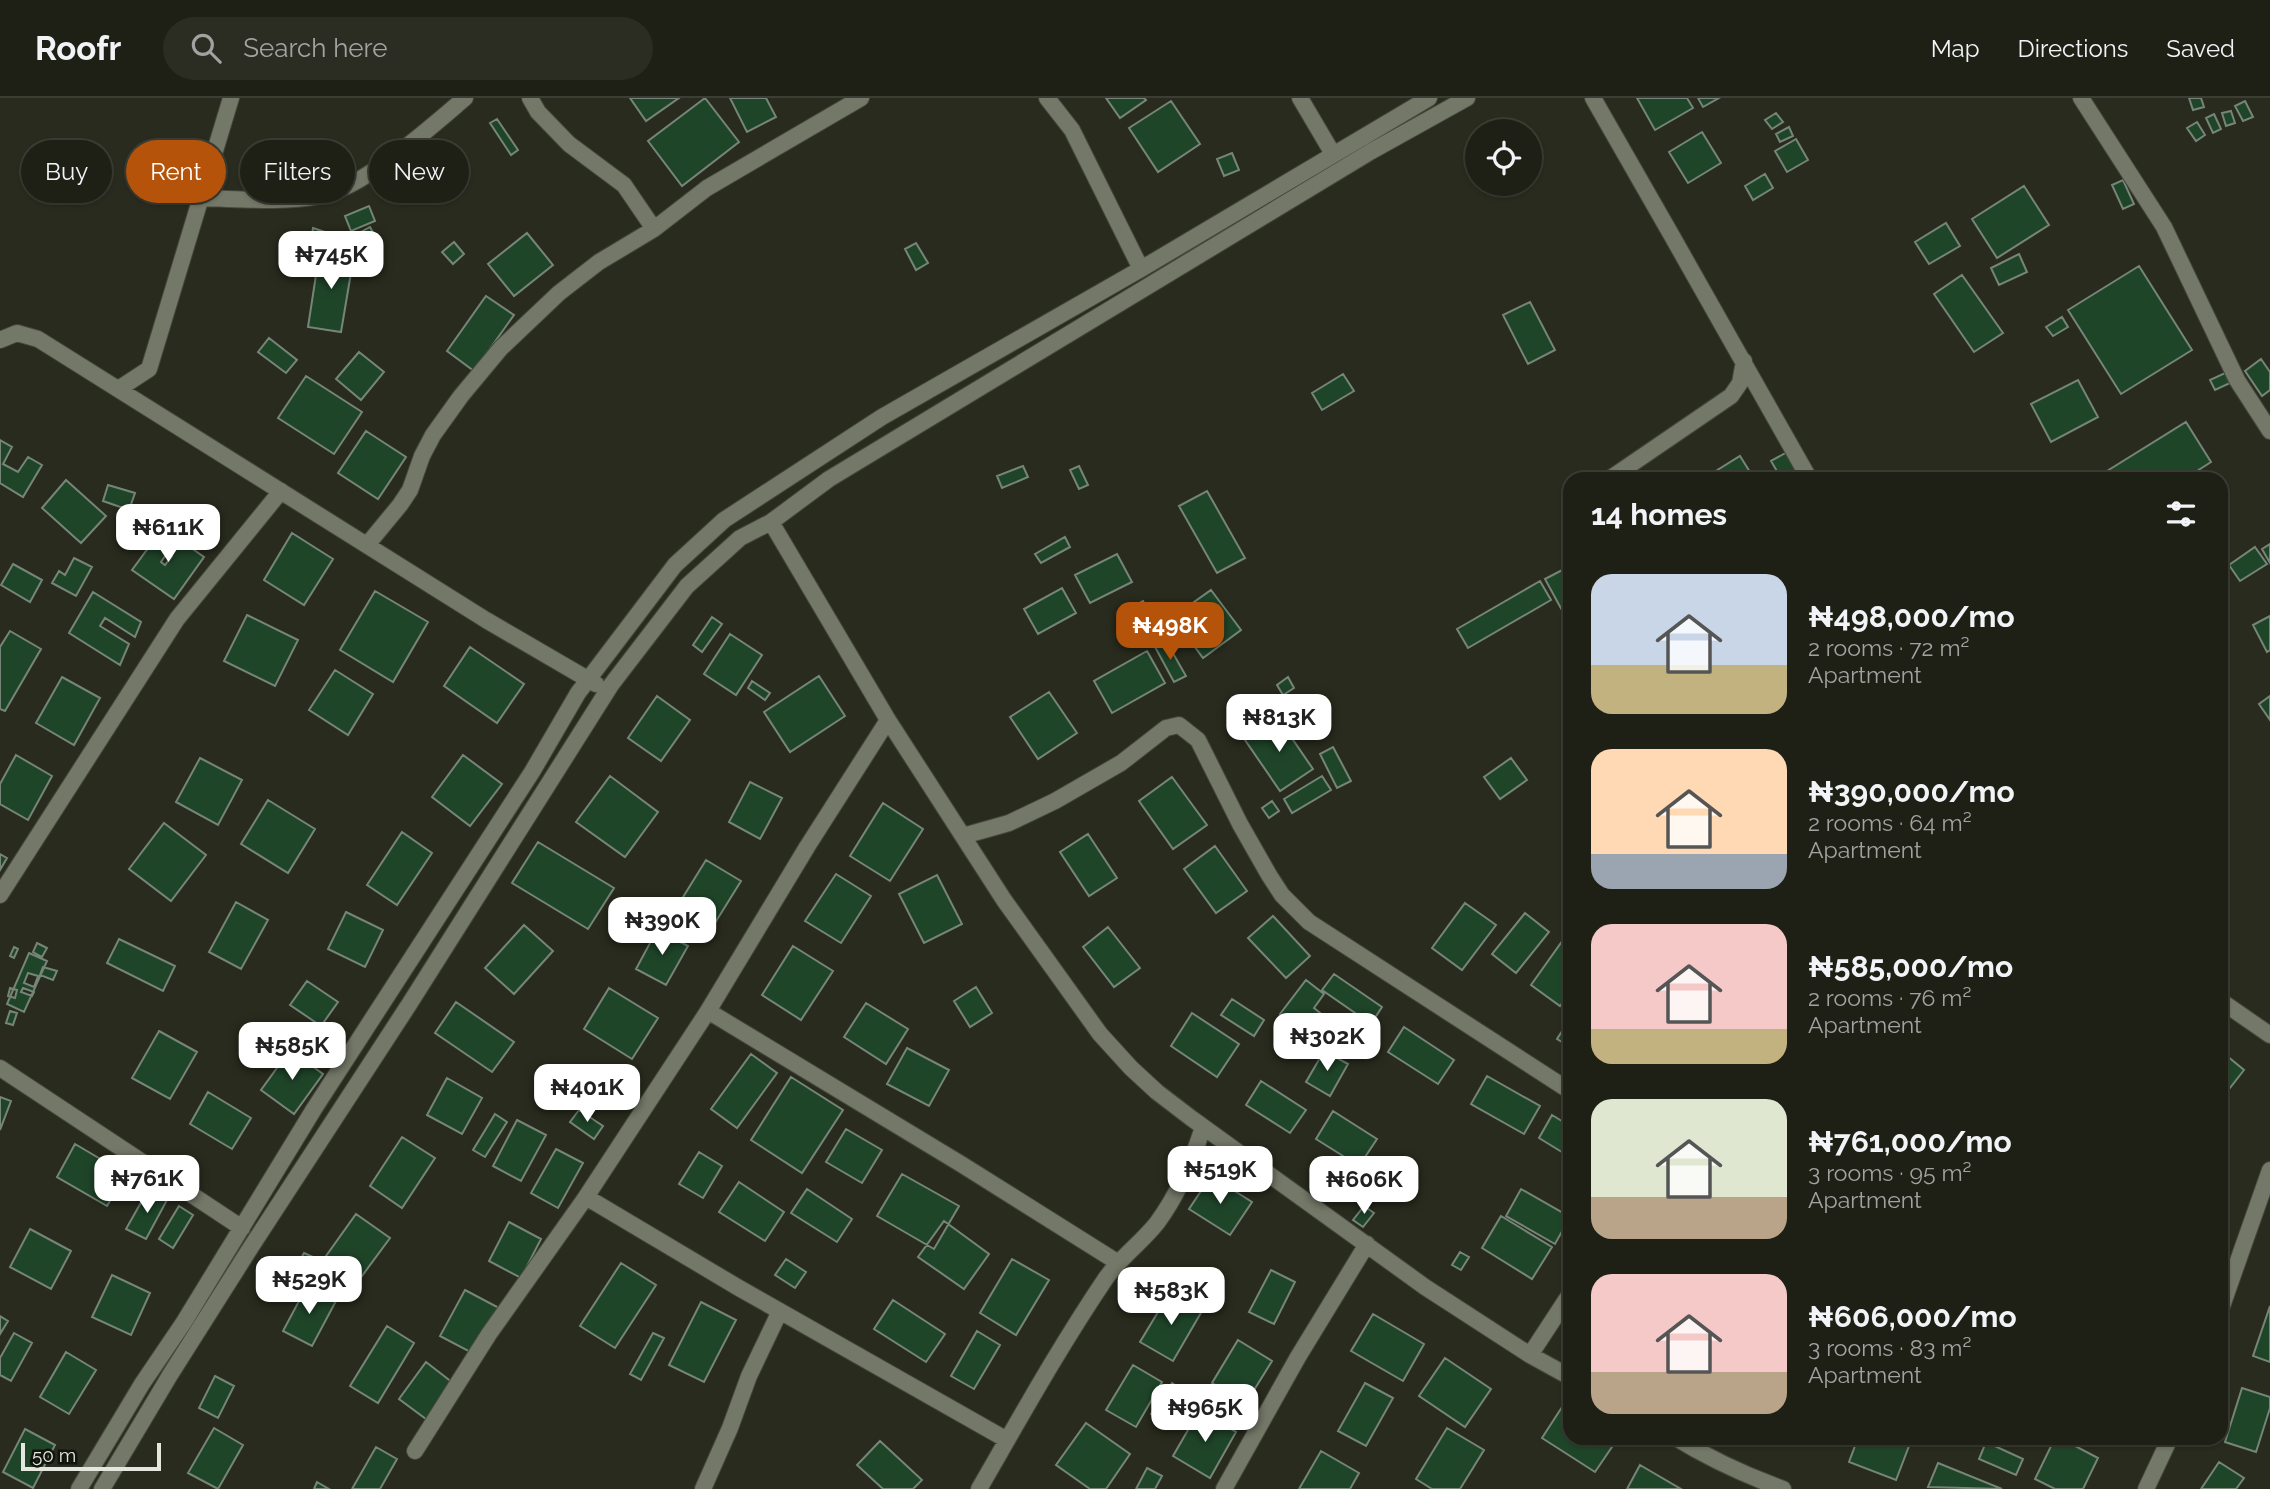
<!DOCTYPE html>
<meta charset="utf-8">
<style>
:root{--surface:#1e2016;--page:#2b2d23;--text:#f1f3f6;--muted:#a1a3a1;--line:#3c3e35;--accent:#b45309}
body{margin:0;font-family:Raleway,sans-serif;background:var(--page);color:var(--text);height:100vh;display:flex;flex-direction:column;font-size:26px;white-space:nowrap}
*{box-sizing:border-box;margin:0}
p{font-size:23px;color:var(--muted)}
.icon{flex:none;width:38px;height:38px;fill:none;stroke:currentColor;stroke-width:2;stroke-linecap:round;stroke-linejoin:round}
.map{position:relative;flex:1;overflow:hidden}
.side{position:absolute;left:1563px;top:374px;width:665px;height:973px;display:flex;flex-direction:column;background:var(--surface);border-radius:21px;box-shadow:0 2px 5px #0004,0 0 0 2px var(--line)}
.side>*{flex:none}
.guide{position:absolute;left:21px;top:42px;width:665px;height:63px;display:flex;gap:14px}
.tools{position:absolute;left:1465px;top:21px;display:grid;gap:14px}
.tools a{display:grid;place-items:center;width:77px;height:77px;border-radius:50%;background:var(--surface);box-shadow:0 2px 5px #0004,0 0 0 2px var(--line);font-size:35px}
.scale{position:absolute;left:21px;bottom:18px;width:140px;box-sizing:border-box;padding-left:7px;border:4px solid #e4e7de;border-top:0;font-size:19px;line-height:24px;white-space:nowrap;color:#e4e7de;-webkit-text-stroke:5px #11130d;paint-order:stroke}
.price{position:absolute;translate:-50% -60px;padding:0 16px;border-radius:14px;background:#fff;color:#222;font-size:23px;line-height:46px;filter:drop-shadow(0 2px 4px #0008)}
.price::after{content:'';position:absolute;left:50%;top:42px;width:21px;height:16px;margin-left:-10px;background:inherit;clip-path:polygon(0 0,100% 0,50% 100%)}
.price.current{background:var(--accent);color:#fff}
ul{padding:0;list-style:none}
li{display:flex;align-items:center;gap:21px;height:175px;padding:0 28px}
li span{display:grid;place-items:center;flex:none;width:196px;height:140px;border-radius:21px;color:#555}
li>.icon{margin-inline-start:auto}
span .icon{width:84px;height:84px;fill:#fffc;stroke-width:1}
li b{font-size:30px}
h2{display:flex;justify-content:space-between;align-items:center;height:84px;padding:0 28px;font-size:30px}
.chip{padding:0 24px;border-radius:32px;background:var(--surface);box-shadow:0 2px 5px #0004,0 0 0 2px var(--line);font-size:24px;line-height:63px}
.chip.current{background:var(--accent);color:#fff}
header{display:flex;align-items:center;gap:42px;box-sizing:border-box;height:98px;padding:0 35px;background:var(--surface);border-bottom:2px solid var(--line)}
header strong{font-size:33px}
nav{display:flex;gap:38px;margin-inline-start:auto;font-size:24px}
.search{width:490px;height:63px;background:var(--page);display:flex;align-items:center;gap:18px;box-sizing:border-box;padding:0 24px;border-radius:38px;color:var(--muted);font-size:26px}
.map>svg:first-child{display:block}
.building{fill:#1f4529;stroke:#768578;stroke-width:2;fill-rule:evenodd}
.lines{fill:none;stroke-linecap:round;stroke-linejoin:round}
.street-casing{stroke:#44473b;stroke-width:18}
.street{stroke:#747868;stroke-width:16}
</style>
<header>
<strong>Roofr</strong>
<div class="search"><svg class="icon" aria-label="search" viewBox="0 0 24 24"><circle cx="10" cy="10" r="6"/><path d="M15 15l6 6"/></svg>Search here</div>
<nav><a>Map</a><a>Directions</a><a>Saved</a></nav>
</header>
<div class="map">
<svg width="2270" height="1391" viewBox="0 0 2270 1391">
<rect width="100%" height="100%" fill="#282b1d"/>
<!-- building -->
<path class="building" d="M630 0H679L646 23Z
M705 0 739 44 682 88 648 43Z
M730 0H766L776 19 747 34Z
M1106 0H1144L1146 2 1120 20Z
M1637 0H1687L1693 10 1655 32Z
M1698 0H1719L1703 9Z
M2189 0H2201L2204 9 2193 12Z
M1171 3 1200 46 1158 74 1129 30Z
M2245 3 2253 19 2243 23 2235 8Z
M2231 13 2235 25 2226 28 2222 15Z
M1776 15 1783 24 1772 31 1765 22Z
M2214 16 2221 31 2213 35 2206 20Z
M497 21 518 52 511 57 490 25Z
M2197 24 2205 37 2196 43 2187 30Z
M1789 29 1793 38 1780 44 1776 36Z
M1702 34 1721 65 1688 85 1669 54Z
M1796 41 1808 62 1787 74 1775 53Z
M1232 55 1239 72 1224 78 1217 61Z
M1765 76 1773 90 1753 102 1745 88Z
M2123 82 2134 106 2123 111 2112 87Z
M2024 88 2049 127 1997 160 1972 121Z
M369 108 375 123 351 133 345 118Z
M1946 125 1960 148 1929 166 1915 144Z
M370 129 379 146 370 151 361 134Z
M313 130 328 135 327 140 312 136Z
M527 135 553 167 514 198 488 166Z
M454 144 464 156 453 166 442 154Z
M916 145 928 165 916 172 905 151Z
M320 151 354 157 341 234 308 229Z
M2019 156 2027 174 1999 187 1991 170Z
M2139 168 2192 252 2121 296 2068 212Z
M1962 177 2003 235 1974 254 1934 196Z
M486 198 514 217 474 273 447 253Z
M1530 204 1555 252 1528 266 1503 217Z
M2062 219 2068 229 2053 238 2046 229Z
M269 240 297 262 286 275 258 254Z
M359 254 384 274 361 302 336 281Z
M2261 261 2270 274V292L2262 298 2245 273Z
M2225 275 2230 285 2215 292 2210 282Z
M1343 276 1354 293 1322 312 1312 295Z
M306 278 362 314 334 356 278 320Z
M2078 282 2098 319 2051 344 2031 306Z
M2186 324 2211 364 2183 382H2112L2107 373Z
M366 333 406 359 378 401 338 375Z
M0 342 12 349 3 366 18 374 28 359 42 367 23 399 0 385Z
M1789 353 1806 382H1782L1771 363Z
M1740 358 1755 382H1715L1711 376Z
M1023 368 1028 379 1002 390 997 378Z
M1079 368 1088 387 1079 391 1070 372Z
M66 382 106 418 81 445 42 410Z
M108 387 135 395 129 412 103 403Z
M1207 393 1245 460 1217 475 1179 408Z
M163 430 204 459 174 501 132 472ZM167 455 172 458 165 467 161 464Z
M292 435 333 461 304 507 264 482Z
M1065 439 1070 449 1041 465 1035 456Z
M2270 446V465L2262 451Z
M2255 449 2267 466 2240 483 2229 467Z
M1117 456 1132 484 1090 505 1075 477Z
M74 460 92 469 76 498 52 485 59 473 65 477Z
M13 466 42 482 30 504 1 487Z
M1570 468V527L1545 481Z
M1540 483 1551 502 1468 550 1457 531Z
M1062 490 1076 515 1038 536 1024 511Z
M1211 492 1241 532 1203 560 1173 519Z
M375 493 428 524 393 584 340 552Z
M93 494 141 524 135 539 105 520 100 528 129 546 120 567 69 535Z
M1143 503 1158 532 1141 541 1126 512Z
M247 517 298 542 275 588 224 563Z
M2270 518V552L2267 554 2253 527Z
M712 519 722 526 702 554 693 547Z
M10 533 41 551 5 613 0 611V549Z
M730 536 762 557 736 597 704 576Z
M1166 543 1186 578 1174 584 1155 549Z
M470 549 524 586 497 625 444 588Z
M1147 553 1165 585 1112 615 1094 583Z
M335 572 373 596 348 637 309 612Z
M819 578 845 618 790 654 764 614Z
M62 579 100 600 74 647 36 625Z
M1288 579 1294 590 1283 597 1277 587Z
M752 583 770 595 765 602 748 590Z
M1049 594 1077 635 1038 661 1010 619Z
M657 598 690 622 661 663 628 640Z
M2270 598V622L2259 606Z
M1278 620 1313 671 1280 693 1245 642Z
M1333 649 1351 683 1337 690 1320 656Z
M16 657 52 678 28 722 0 706V686Z
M463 657 502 686 470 728 432 699Z
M200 660 242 682 218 727 176 704Z
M1511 660 1527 682 1500 701 1484 679Z
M610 678 658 714 625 759 576 724Z
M1322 678 1331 692 1292 715 1284 701Z
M1172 679 1207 727 1173 751 1139 703Z
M750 684 782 700 760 741 729 724Z
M268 702 315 731 288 775 241 746Z
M1272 703 1279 713 1269 720 1262 710Z
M883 705 923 731 890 783 850 758Z
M164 725 206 757 171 803 129 771Z
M402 734 432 755 397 807 367 787Z
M1088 736 1117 780 1089 798 1060 754Z
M538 744 614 790 588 831 512 785Z
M1215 748 1247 793 1216 815 1184 771Z
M0 756 7 760 0 772Z
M706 762 741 783 715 825 680 804Z
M836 776 871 798 841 845 805 823Z
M937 777 962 826 924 845 899 796Z
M236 804 268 822 241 871 209 854Z
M1465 805 1496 827 1462 872 1432 850Z
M346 814 383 832 365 869 328 851Z
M1525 815 1549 834 1516 875 1492 856Z
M1273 818 1310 858 1286 880 1248 840Z
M524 827 553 853 514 896 485 870Z
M1108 829 1140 870 1114 889 1083 849Z
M657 832 688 848 666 887 636 871Z
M119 841 175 868 163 893 107 865Z
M1563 842 1570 847V895L1560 908 1531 887Z
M37 845 47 850 42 859 33 854Z
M793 848 833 873 801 922 762 897Z
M14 849 18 851 14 860 10 858Z
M29 855 47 863 24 914 7 906Z
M43 869 57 873 53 882 40 877Z
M28 875 38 878 34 889 24 885Z
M1334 876 1382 909 1371 926 1322 892Z
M1306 882 1324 896 1314 910 1340 931 1325 950 1280 916Z
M307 883 338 904 321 928 290 907Z
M976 889 992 915 970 929 954 903Z
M10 890 17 892 15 900 8 898Z
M23 890 34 894 32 898 21 894Z
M609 890 658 920 632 961 584 931Z
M1232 901 1264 922 1254 938 1221 917Z
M456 904 514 944 492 974 435 935Z
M866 905 908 931 886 966 844 939Z
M10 913 17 915 13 927 6 925Z
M1192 915 1239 946 1217 979 1171 948Z
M1570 921V949L1557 941Z
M1404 929 1454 962 1438 986 1388 954Z
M159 933 197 954 170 1001 132 980Z
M907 950 949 972 929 1008 887 986Z
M290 952 323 976 294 1016 261 992Z
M1324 953 1348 966 1330 998 1306 984Z
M2221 953 2244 972 2226 995 2221 991Z
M751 956 777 975 737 1030 711 1011Z
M1487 978 1540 1008 1524 1036 1471 1006Z
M791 979 843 1012 802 1075 751 1042Z
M447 980 482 1000 462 1036 427 1017Z
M1261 983 1306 1012 1290 1035 1246 1007Z
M208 994 251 1020 232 1051 190 1026Z
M0 999 11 1003 0 1032Z
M579 1012 603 1028 594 1041 570 1024Z
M1333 1013 1377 1041 1359 1068 1316 1041Z
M495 1016 507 1024 485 1059 473 1052Z
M1552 1017 1570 1028V1059L1539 1040Z
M517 1022 546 1037 521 1083 493 1068Z
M846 1031 882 1052 862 1085 826 1064Z
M402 1039 435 1060 402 1110 370 1088Z
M75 1046 126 1076 107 1108 57 1079Z
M556 1051 583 1065 558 1110 531 1095Z
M699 1054 722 1068 703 1100 679 1086Z
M902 1076 959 1108 934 1151 877 1118Z
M1211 1078 1252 1104 1230 1137 1189 1111Z
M739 1084 784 1114 765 1143 719 1114Z
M807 1091 852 1121 837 1144 791 1115Z
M1521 1091 1570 1119 1555 1146 1506 1118Z
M148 1092 167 1102 146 1141 126 1131Z
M179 1108 193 1117 173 1150 159 1141Z
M1364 1108 1374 1115 1363 1129 1353 1122Z
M356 1116 390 1140 359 1182 326 1158Z
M1501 1118 1552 1149 1532 1181 1482 1150Z
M944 1123 989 1156 964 1191 918 1159Z
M509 1124 541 1141 521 1180 489 1163Z
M30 1131 71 1153 51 1191 10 1169Z
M1460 1154 1469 1159 1461 1172 1452 1167Z
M304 1155 324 1164 319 1174 299 1164Z
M786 1161 806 1174 795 1190 775 1177Z
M1012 1161 1049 1182 1016 1237 980 1215Z
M621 1165 656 1187 615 1250 580 1228Z
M1271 1172 1295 1184 1274 1226 1249 1214Z
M112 1177 150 1195 131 1237 92 1219Z
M307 1188 336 1203 312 1248 283 1233Z
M465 1192 499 1210 474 1256 440 1238Z
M1170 1194 1202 1213 1173 1263 1140 1244Z
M893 1202 945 1236 926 1264 874 1231Z
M701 1204 736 1222 704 1284 669 1267Z
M2270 1208V1264L2253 1258Z
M1373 1216 1424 1246 1403 1283 1351 1253Z
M0 1218 8 1223 0 1236Z
M387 1228 414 1245 378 1305 350 1288Z
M977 1233 1000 1247 974 1291 951 1278Z
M14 1235 32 1245 11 1283 0 1277V1260Z
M653 1235 664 1240 641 1282 630 1276Z
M1238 1242 1272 1263 1246 1305 1212 1285Z
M66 1254 96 1272 69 1316 40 1299Z
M1445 1260 1491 1291 1465 1329 1419 1298Z
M426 1264 453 1285 426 1321 399 1301Z
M1133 1267 1162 1284 1136 1329 1106 1312Z
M215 1278 234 1288 218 1320 199 1310Z
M1172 1285 1186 1294 1165 1325 1151 1316Z
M1365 1285 1393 1300 1366 1348 1338 1333Z
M2242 1290 2270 1299V1310L2256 1354 2225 1344Z
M1562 1309 1570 1314V1340H1611L1616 1343 1595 1374 1542 1340Z
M1199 1313 1236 1334 1210 1380 1173 1358Z
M1086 1325 1130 1356 1106 1391H1090L1056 1367Z
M214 1330 243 1347 218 1391 188 1375Z
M1447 1330 1484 1352 1460 1391H1432L1416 1381Z
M25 1331 55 1347 33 1390 3 1374Z
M1858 1340H1888L1909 1348 1896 1382 1849 1364Z
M2055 1340H2060L2098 1360 2083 1391H2055L2035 1381Z
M2095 1340H2115L2111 1348Z
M880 1343 922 1382 913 1391H883L857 1367Z
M1986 1344 2023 1361 2016 1377 1979 1361Z
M376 1349 397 1361 380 1391H352Z
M1321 1353 1359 1375 1350 1391H1299Z
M2219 1364 2244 1380 2236 1391H2201Z
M1938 1365 2002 1391 1928 1389Z
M1640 1367 1681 1391H1627Z
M1147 1370 1162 1378 1155 1391H1136Z
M317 1384 329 1391H314Z"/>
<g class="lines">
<!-- street casing -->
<g class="street-casing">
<path id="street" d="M530 0 538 14 569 46 624 87 654 131
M1047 0 1072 32 1141 171
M1300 0 1333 56
M1593 0C1666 127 1738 254 1810 382
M2081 0 2164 129 2237 282 2270 333
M202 100C241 101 282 105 320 98 362 91 432 28 465 0
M0 242 17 235 38 241 486 522 596 586
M120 290 149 271 231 0
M1608 382 1731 298 1740 285 1744 263
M771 424 888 622 1004 802 1100 936 1131 970 1157 994 1191 1020 1425 1189 1530 1257 1570 1279
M367 447 400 407 410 392 422 358 433 337 461 298 501 250 559 195 599 164 654 131 707 90 861 0
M963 738 1009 725 1055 703 1121 665 1166 630 1179 627 1198 642 1240 726 1269 777 1282 797 1309 824 1570 993
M0 797 177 521 281 393
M2221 903 2270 937
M708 913 961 1066 1117 1164
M0 970 242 1130
M586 1099 739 1190 1007 1342
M2221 1211 2270 1072
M1530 1257 1570 1196
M1676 1340C1710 1361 1745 1377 1783 1391
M415 1353 489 1236 586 1099 708 913 807 749 888 622
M79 1391 142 1286 184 1224 314 1011 532 674 578 595 675 467 724 422 882 319 1141 171 1429 0
M102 1391 170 1277 251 1149 410 905 611 587 687 488 740 440 771 424 829 381 1370 54 1467 0
M703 1391 730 1330 749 1278 780 1213
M979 1391C1020 1320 1060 1248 1106 1180 1121 1159 1141 1145 1157 1125 1179 1095 1192 1064 1203 1029
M1224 1391 1298 1259 1367 1146
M2146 1391 2170 1340"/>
</g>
<!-- street -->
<use href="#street" class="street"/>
</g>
</svg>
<div class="tools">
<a><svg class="icon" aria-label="locate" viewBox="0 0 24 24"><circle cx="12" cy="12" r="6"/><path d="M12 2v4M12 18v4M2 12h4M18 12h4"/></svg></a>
</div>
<div class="scale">50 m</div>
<b class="price" style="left:331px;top:193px">₦745K</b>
<b class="price" style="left:168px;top:466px">₦611K</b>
<b class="price current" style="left:1170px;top:564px">₦498K</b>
<b class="price" style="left:1279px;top:656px">₦813K</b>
<b class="price" style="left:662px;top:859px">₦390K</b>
<b class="price" style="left:1327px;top:975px">₦302K</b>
<b class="price" style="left:292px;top:984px">₦585K</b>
<b class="price" style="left:587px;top:1026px">₦401K</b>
<b class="price" style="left:1220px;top:1108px">₦519K</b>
<b class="price" style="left:147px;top:1117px">₦761K</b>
<b class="price" style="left:1364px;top:1118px">₦606K</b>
<b class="price" style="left:309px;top:1218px">₦529K</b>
<b class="price" style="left:1171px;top:1229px">₦583K</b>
<b class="price" style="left:1205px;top:1346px">₦965K</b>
<div class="guide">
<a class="chip">Buy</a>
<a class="chip current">Rent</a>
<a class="chip">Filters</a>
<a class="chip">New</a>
</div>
<section class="side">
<h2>14 homes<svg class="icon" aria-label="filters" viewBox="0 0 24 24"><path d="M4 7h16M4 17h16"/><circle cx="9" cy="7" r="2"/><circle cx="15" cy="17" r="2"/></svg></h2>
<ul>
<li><span style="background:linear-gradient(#c9d6e8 65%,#c2b280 0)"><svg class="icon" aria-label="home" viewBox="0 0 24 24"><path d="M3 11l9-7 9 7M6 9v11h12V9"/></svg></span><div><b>₦498,000/mo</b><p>2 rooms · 72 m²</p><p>Apartment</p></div></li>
<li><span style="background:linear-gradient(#ffd9b3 75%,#9aa5b1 0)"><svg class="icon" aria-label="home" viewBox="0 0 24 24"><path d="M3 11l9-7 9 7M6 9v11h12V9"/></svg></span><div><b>₦390,000/mo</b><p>2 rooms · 64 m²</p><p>Apartment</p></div></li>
<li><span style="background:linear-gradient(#f6c9c9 75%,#c2b280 0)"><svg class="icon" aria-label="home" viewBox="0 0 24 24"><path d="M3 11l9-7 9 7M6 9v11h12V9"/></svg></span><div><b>₦585,000/mo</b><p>2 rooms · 76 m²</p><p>Apartment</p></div></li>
<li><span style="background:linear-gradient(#dfe7d0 70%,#b9a48a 0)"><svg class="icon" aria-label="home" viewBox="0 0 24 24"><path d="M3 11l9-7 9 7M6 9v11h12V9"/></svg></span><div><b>₦761,000/mo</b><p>3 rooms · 95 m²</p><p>Apartment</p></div></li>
<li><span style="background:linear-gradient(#f6c9c9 70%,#b9a48a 0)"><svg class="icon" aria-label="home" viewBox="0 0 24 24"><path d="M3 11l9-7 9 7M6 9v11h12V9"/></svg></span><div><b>₦606,000/mo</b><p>3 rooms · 83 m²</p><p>Apartment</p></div></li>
</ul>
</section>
</div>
